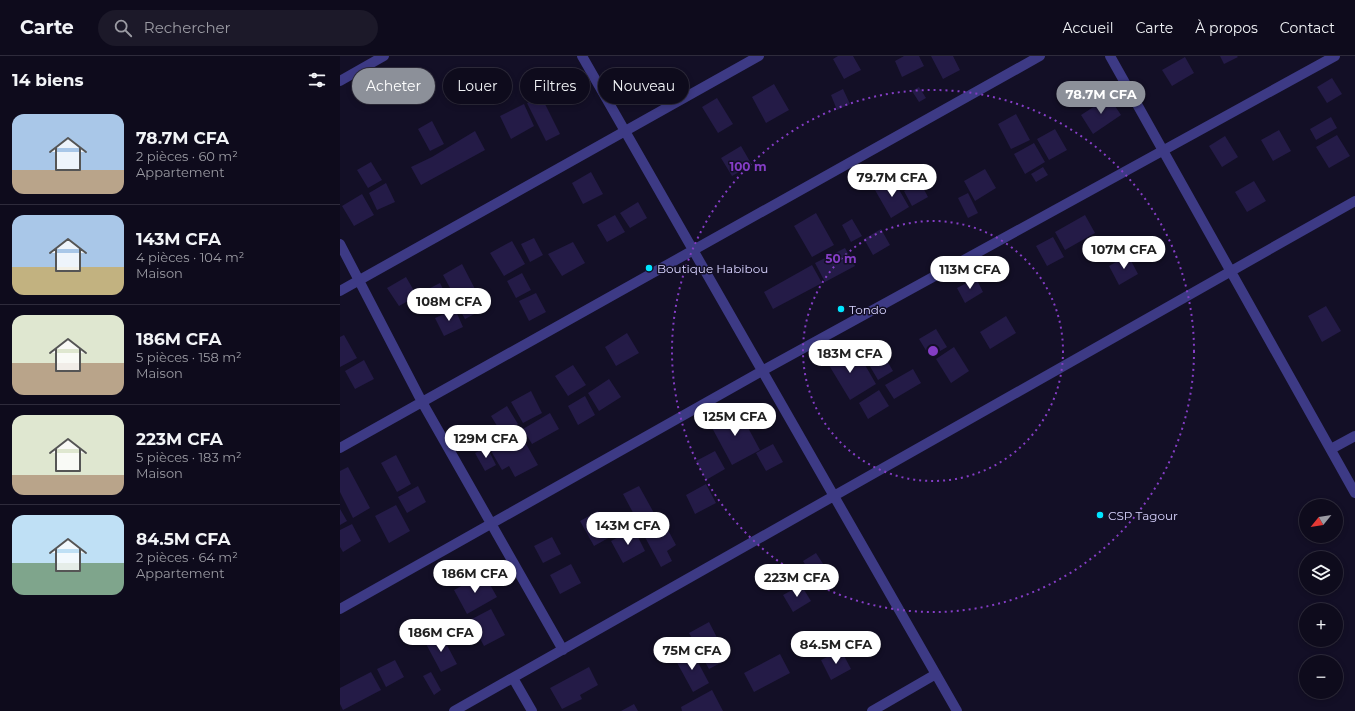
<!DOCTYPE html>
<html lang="fr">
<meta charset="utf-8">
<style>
:root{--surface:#0e0b1c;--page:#1c1929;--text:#f1f3f6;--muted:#9b9ba3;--line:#2e2b3b;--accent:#8c9099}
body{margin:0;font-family:Montserrat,sans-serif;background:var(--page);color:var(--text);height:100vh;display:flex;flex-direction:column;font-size:15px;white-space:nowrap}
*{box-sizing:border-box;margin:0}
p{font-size:13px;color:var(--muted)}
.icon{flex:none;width:22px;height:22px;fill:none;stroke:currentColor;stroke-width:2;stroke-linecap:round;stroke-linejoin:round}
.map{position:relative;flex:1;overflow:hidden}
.panel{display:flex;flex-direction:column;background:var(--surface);width:340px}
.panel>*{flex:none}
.guide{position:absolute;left:12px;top:12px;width:380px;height:36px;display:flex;gap:8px}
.needle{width:26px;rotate:240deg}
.tools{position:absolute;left:959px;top:443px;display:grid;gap:8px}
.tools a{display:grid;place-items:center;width:44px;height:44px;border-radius:50%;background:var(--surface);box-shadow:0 2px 6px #0003,0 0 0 1px var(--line);font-size:20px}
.price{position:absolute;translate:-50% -34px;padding:0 9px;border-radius:14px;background:#fff;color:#222;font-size:13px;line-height:26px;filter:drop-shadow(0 1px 2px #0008)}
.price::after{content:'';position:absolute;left:50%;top:24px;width:12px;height:9px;margin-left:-6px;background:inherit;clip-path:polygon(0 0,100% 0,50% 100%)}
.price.current{background:var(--accent);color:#fff}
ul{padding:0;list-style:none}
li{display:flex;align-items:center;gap:12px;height:100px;padding:0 12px}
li+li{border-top:1px solid var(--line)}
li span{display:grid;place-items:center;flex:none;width:112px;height:80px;border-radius:12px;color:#555}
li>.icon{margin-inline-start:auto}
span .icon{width:48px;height:48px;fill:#fffc;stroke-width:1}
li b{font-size:17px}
h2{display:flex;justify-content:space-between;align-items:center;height:48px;padding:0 12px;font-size:17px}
.chip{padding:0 14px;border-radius:18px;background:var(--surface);box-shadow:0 2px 6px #0003,0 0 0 1px var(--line);font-size:14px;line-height:36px}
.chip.current{background:var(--accent);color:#fff}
header{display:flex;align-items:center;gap:24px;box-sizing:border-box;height:56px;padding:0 20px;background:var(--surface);border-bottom:1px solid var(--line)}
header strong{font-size:19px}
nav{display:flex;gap:22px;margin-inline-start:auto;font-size:14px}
.search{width:280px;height:36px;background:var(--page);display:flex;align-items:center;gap:10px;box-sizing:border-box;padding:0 14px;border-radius:22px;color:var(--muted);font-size:15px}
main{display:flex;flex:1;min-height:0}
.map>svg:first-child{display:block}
.building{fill:#241b47}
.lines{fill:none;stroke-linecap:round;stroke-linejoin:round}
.minor{stroke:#3d3a85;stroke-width:10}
.ring{fill:none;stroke:#843dc5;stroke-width:2;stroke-dasharray:2 4}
.poi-dot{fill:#00e5ff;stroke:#130f26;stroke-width:1.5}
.labels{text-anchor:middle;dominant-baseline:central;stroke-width:3;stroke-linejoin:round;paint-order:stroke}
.poi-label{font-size:12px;fill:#d9d4ff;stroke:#130f26;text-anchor:start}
.centre{fill:#843dc5;stroke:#130f26;stroke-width:2}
.ring-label{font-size:12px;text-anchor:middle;font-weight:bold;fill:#843dc5;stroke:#130f26;stroke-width:3;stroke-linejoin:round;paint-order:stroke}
</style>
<header>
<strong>Carte</strong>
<div class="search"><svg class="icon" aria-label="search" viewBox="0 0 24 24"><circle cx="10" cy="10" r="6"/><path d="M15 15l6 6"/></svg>Rechercher</div>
<nav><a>Accueil</a><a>Carte</a><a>À propos</a><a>Contact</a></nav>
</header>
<main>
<section class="panel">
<h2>14 biens<svg class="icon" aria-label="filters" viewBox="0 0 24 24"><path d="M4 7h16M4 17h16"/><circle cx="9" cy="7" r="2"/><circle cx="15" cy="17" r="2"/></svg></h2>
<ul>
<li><span style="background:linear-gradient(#a9c7e8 70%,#b9a48a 0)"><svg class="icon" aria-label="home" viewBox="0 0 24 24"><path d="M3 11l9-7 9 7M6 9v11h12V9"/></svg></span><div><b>78.7M CFA</b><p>2 pièces · 60 m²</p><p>Appartement</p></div></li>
<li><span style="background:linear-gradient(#a9c7e8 65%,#c2b280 0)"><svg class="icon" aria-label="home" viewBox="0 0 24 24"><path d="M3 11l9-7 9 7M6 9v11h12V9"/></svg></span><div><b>143M CFA</b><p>4 pièces · 104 m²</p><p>Maison</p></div></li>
<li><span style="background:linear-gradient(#dfe7d0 60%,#b9a48a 0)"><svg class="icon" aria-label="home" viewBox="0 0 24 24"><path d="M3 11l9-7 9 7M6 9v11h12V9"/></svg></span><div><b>186M CFA</b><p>5 pièces · 158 m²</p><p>Maison</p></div></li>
<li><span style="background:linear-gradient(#dfe7d0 75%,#b9a48a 0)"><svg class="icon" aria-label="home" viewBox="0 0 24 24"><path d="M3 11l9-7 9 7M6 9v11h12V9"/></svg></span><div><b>223M CFA</b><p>5 pièces · 183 m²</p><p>Maison</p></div></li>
<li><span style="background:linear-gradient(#bfe0f5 60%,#7fa58c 0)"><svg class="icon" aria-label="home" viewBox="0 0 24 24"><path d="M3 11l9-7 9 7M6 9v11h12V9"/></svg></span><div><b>84.5M CFA</b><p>2 pièces · 64 m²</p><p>Appartement</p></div></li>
</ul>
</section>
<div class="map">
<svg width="1015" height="655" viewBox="0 0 1015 655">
<rect width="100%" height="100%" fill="#130f26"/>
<!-- building -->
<path class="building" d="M498 0H513L521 14 504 23 493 3Z
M564 0H579L584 10 562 21 555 5Z
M591 0H613L620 14 603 23Z
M880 0H897L898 1 884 8Z
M845 1 854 17 832 30 822 14Z
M992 22 1002 38 987 47 977 31Z
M434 28 449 54 426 67 412 41Z
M579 31 586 42 579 46 572 35Z
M503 33 510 48 497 54 491 39Z
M201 40 220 78 206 85 187 47Z
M769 41 781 59 753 78 741 59Z
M377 42 393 68 378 77 362 51Z
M184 48 194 70 171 83 160 60Z
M676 58 690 84 671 93 658 68Z
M991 61 997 72 976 84 970 73Z
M92 65 104 88 90 95 78 73Z
M715 73 727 94 709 104 697 83Z
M939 74 951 95 933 105 921 84Z
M135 75 145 94 81 129 71 111 92 101Z
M997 79 1010 100 989 112 976 91Z
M885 80 898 101 882 111 869 90Z
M694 87 705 106 685 118 674 98Z
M401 90 412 109 392 120 381 102Z
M31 106 42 124 28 132 17 114Z
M703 111 708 119 696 126 691 118Z
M645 113 656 132 635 145 624 125Z
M251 116 263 138 243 148 232 127Z
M553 123 569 151 551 162 535 134Z
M914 125 926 145 907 156 895 136Z
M580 126 588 141 572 150 564 135Z
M46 127 55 146 37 154 29 137Z
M628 137 638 157 628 162 618 142Z
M22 138 34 159 14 170 2 150Z
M298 146 307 162 290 172 280 157Z
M476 157 494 189 472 201 454 170Z
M275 159 285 176 267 186 257 169Z
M745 159 755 177 725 194 715 176Z
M512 163 522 180 511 186 502 169Z
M541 173 550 189 533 199 524 183Z
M713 181 724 201 707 210 696 190Z
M194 182 203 199 190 206 181 188Z
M172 185 185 208 164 220 150 197Z
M233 186 245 207 222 220 208 198Z
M505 192 515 210 485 226 475 207Z
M788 199 798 218 779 229 769 210Z
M122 208 135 233 116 243 103 219Z
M472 209 482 227 433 253 424 236Z
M182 217 191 234 176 242 167 225Z
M66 221 77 240 59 250 47 232Z
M636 222 643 236 625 247 617 232Z
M100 227 111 249 92 258 82 236Z
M196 237 206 256 189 265 179 245Z
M136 238 144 253 125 263 117 249Z
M986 250 1001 275 982 286 968 260Z
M115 253 123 271 104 280 95 262Z
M666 260 676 277 650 293 640 276Z
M596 273 607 291 590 301 579 283Z
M287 277 299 297 276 310 265 291Z
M4 279 17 302 0 311V281Z
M614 291 629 315 611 327 596 303Z
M499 292 510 309 521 302 536 328 510 344 484 301Z
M543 298 553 315 538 324 528 307Z
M24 304 34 323 15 333 5 315Z
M233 309 246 329 228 340 215 320Z
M573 313 581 327 554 343 545 329Z
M269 323 281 341 259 355 248 337Z
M539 334 549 350 528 363 519 347Z
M191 335 202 357 183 367 171 346Z
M245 340 255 359 238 369 228 350Z
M167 350 178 368 162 378 151 360Z
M398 353 420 394 392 409 370 368Z
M210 357 219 373 192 388 183 373Z
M181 379 198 409 175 421 169 410 162 414 151 395Z
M433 388 443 406 426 415 416 397Z
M147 391 156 409 145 415 135 397Z
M375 395 385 413 366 424 356 405Z
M56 399 71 428 57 436 41 407Z
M8 411 30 452 13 462 0 436V415Z
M366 428 376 447 355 458 346 439Z
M78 430 86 446 67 457 58 441Z
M299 430 314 457 298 466 283 438Z
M56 449 70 475 49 487 35 460Z
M0 453 7 465 0 469Z
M258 455 272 480 254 490 240 465Z
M320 459 336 489 327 495 332 505 321 511 299 470Z
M12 468 21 485 3 496 0 491V474Z
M294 473 305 495 283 507 271 485Z
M212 481 221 498 203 507 194 490Z
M476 497 491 520 477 528 463 505Z
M231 508 241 527 220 538 210 519Z
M144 518 157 541 127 558 114 534Z
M461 529 471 545 453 556 443 539Z
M151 553 165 579 144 590 130 564Z
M369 566 388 603 369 613 349 577Z
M101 578 117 608 101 616 85 586Z
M501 594 511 613 491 624 481 604Z
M352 595 369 627 353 636 335 603Z
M440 598 450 617 414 636 404 617Z
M55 604 64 621 46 631 37 613Z
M249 611 258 629 240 639 242 643 222 653 210 632Z
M31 616 41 634 3 654 0 648V632Z
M91 616 101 634 94 639 83 620Z
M372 634 383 655H342L341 651Z
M294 648 298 655H281Z"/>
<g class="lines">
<!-- minor -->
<path class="minor" d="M242 0 617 655
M770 0 1015 437
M0 25 44 0
M0 188 82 346 223 594
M0 235 419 0
M0 392 700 0
M991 393 1015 380
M0 553 422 315 995 0
M173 622 192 655
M114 655 1015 145
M532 655 596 618"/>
</g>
<!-- distance rings -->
<g class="ring">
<circle cx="593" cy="295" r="130"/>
<circle cx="593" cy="295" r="261"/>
</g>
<!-- markers -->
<g class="poi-dot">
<circle cx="309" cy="212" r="4"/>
<circle cx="501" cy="253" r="4"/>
<circle cx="760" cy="459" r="4"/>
</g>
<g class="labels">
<!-- poi labels -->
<g class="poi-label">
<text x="317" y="212">Boutique Habibou</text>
<text x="509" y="253">Tondo</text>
<text x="768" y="459">CSP Tagour</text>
</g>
</g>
<circle cx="593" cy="295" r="6" class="centre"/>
<g class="ring-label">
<text x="408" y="115">100 m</text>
<text x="501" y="207">50 m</text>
</g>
</svg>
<div class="tools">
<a><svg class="needle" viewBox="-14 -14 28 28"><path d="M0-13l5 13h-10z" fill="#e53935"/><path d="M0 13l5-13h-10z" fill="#9b9ba3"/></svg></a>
<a><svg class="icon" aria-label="layers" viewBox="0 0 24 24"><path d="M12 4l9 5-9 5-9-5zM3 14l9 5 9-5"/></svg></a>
<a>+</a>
<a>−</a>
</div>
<b class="price current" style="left:761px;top:59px">78.7M CFA</b>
<b class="price" style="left:552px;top:142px">79.7M CFA</b>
<b class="price" style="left:784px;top:214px">107M CFA</b>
<b class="price" style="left:630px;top:234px">113M CFA</b>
<b class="price" style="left:109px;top:266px">108M CFA</b>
<b class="price" style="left:510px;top:318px">183M CFA</b>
<b class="price" style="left:395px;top:381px">125M CFA</b>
<b class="price" style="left:146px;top:403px">129M CFA</b>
<b class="price" style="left:288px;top:490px">143M CFA</b>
<b class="price" style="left:135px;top:538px">186M CFA</b>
<b class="price" style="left:457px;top:542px">223M CFA</b>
<b class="price" style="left:101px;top:597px">186M CFA</b>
<b class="price" style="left:496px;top:609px">84.5M CFA</b>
<b class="price" style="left:352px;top:615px">75M CFA</b>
<div class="guide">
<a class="chip current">Acheter</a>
<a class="chip">Louer</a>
<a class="chip">Filtres</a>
<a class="chip">Nouveau</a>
</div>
</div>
</main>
